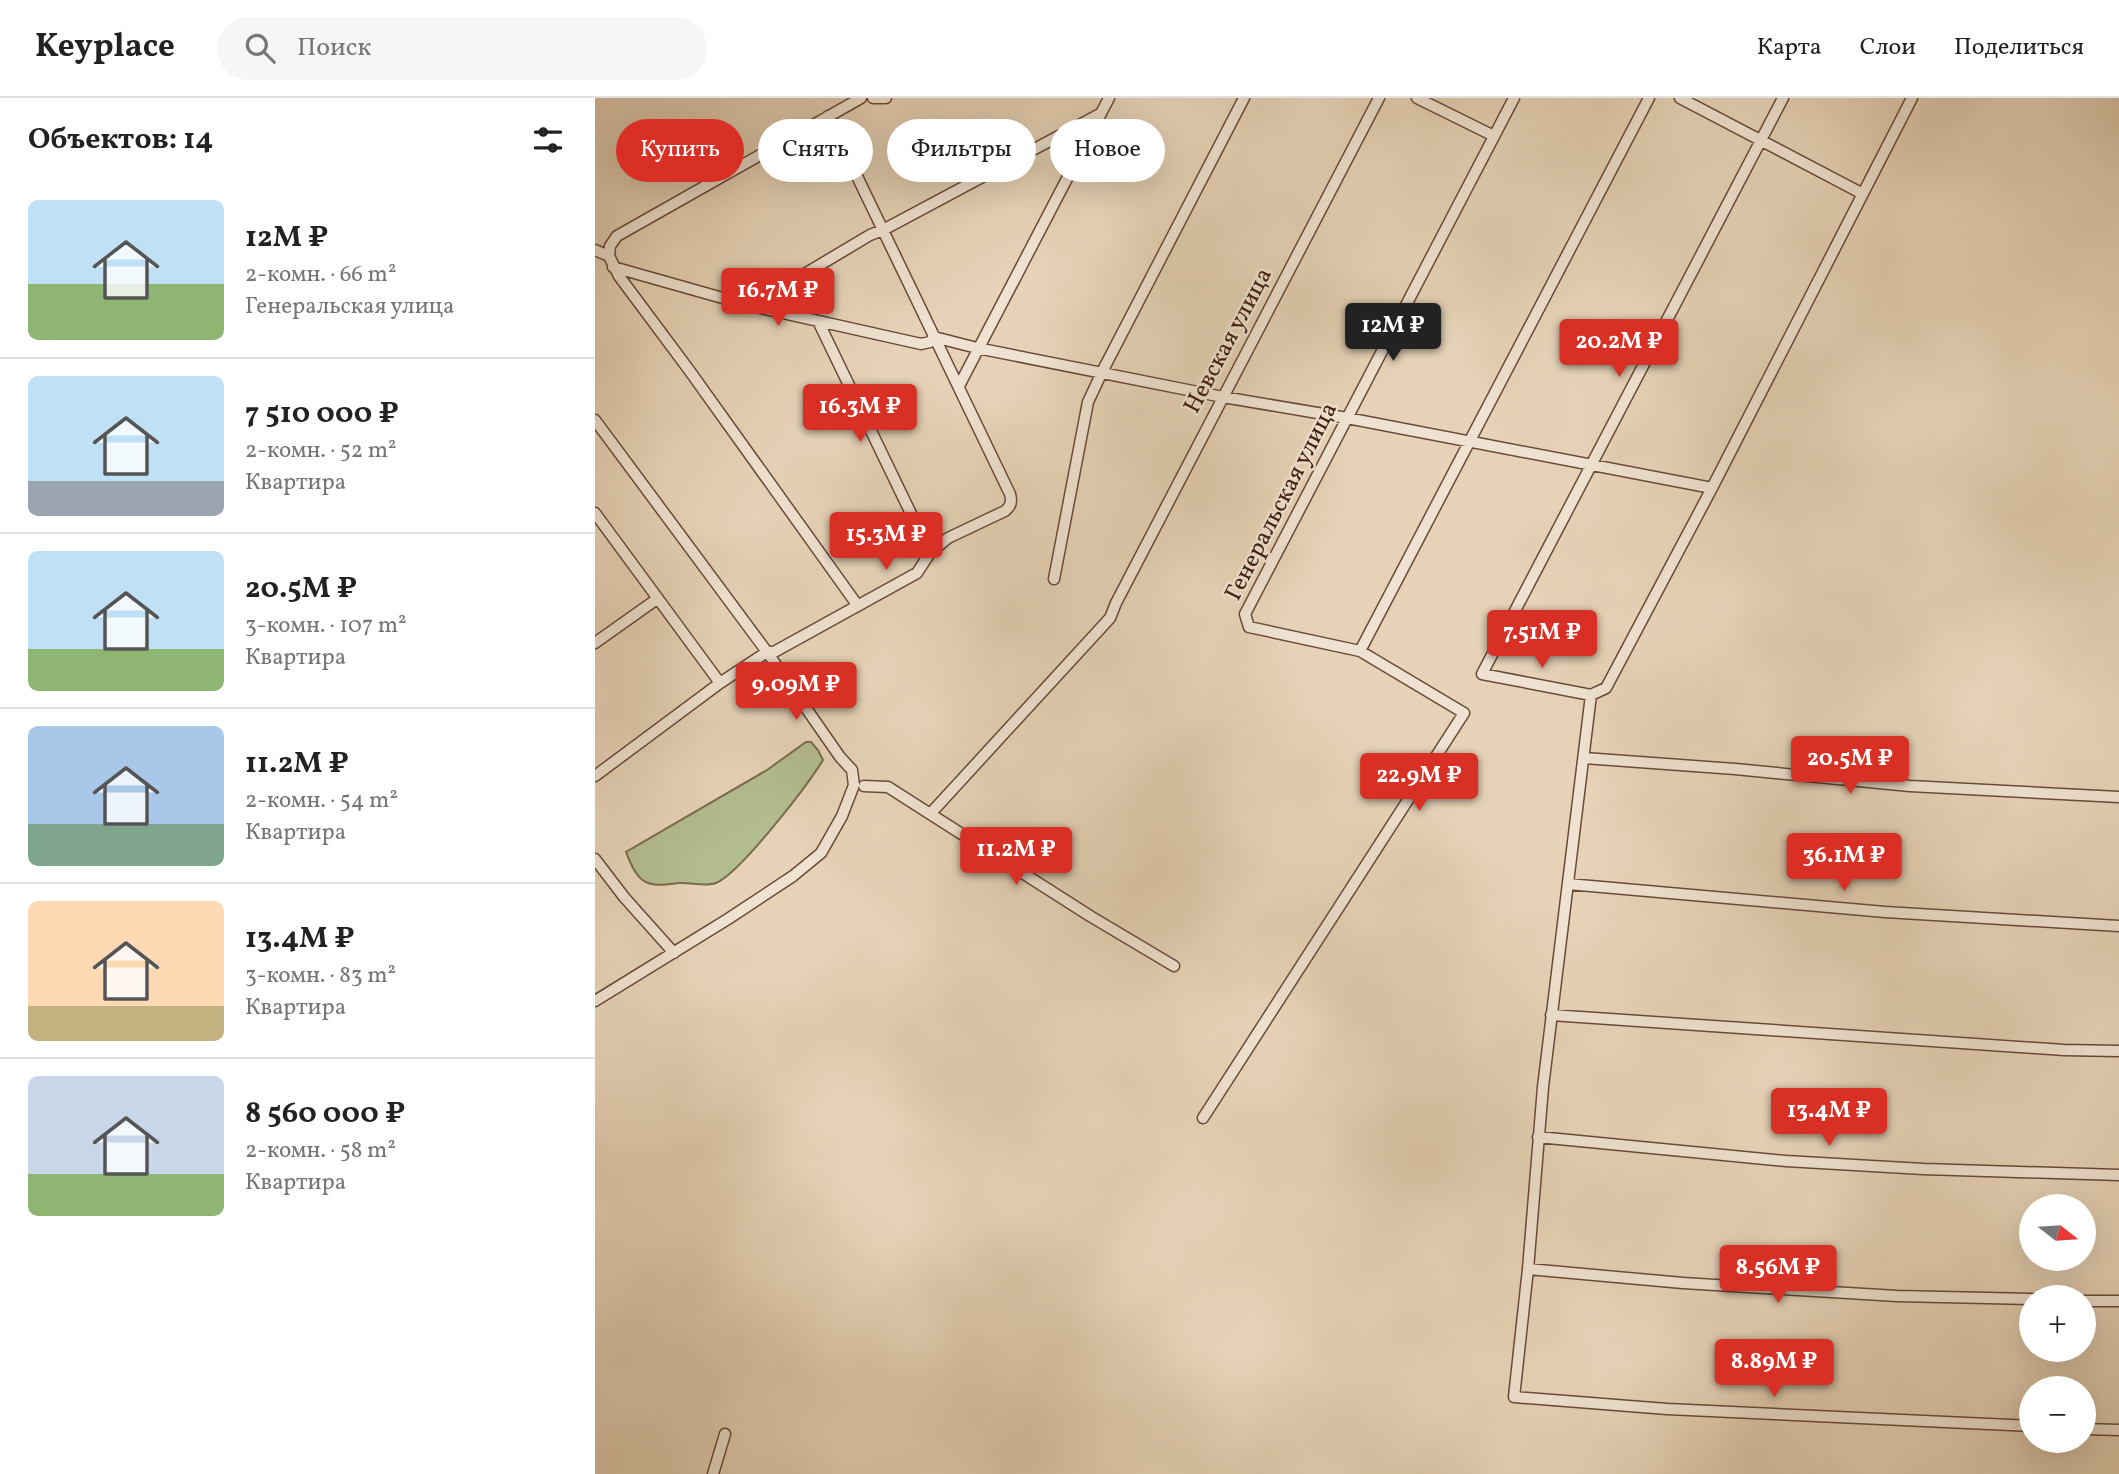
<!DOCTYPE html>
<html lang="ru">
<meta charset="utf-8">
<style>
:root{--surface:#fff;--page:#f6f6f6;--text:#222;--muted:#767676;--line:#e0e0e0;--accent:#d93025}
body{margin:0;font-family:Vollkorn,serif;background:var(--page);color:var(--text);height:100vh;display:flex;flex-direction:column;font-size:26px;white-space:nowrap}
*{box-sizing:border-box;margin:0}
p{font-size:23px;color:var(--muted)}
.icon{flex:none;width:38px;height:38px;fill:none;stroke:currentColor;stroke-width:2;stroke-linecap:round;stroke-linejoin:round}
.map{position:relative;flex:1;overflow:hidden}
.details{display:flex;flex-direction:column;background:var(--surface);width:595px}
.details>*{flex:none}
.banner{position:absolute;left:21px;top:21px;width:665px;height:63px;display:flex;gap:14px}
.needle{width:46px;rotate:107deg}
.buttons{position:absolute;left:1424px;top:1096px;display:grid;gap:14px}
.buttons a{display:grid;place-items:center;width:77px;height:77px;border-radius:50%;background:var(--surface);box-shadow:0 7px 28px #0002;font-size:35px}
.price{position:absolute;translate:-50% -60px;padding:0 16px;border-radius:7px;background:var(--accent);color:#fff;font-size:23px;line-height:46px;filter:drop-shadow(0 2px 4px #0008)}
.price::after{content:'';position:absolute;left:50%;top:42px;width:21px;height:16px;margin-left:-10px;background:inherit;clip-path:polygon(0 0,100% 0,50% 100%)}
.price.on{background:#222;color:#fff}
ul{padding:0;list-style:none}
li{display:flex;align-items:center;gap:21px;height:175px;padding:0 28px}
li+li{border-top:2px solid var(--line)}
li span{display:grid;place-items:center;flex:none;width:196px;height:140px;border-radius:10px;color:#555}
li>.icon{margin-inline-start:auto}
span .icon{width:84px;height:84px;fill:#fffc;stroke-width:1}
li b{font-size:30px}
h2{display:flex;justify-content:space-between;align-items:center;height:84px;padding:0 28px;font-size:30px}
.tag{padding:0 24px;border-radius:32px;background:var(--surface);box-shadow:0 7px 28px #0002;font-size:24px;line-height:63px}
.tag.on{background:var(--accent);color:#fff}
header{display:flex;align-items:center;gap:42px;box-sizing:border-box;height:98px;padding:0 35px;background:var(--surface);border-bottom:2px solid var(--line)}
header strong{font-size:33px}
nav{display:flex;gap:38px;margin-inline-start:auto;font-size:24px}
.search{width:490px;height:63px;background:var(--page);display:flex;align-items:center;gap:18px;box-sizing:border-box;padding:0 24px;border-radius:38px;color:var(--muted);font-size:26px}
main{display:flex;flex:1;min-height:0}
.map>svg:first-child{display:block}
.green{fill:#b3bd90;stroke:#796c4e;stroke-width:2}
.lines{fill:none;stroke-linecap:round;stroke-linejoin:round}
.minor-casing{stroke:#694a38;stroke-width:13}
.minor{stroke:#efe2d0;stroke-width:10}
.labels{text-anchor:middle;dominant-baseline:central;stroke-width:5;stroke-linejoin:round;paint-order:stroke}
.street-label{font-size:24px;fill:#3f1c0d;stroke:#efe2d0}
</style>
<header>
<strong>Keyplace</strong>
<div class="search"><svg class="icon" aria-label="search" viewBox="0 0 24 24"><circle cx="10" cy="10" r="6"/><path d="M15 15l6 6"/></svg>Поиск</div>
<nav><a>Карта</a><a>Слои</a><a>Поделиться</a></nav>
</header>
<main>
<section class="details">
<h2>Объектов: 14<svg class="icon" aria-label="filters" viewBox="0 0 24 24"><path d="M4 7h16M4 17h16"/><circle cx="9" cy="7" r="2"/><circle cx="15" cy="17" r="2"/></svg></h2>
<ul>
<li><span style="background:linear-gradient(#bfe0f5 60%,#8fb573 0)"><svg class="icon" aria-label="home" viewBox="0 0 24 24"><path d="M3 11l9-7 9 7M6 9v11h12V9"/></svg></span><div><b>12M ₽</b><p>2-комн. · 66 m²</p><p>Генеральская улица</p></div></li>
<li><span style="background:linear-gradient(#bfe0f5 75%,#9aa5b1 0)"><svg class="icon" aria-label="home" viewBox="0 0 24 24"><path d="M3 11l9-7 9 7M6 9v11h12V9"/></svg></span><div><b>7 510 000 ₽</b><p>2-комн. · 52 m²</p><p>Квартира</p></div></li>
<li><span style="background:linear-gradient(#bfe0f5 70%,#8fb573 0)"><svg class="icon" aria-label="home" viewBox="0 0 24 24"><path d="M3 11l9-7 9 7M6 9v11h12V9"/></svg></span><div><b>20.5M ₽</b><p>3-комн. · 107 m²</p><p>Квартира</p></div></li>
<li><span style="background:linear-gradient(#a9c7e8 70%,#7fa58c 0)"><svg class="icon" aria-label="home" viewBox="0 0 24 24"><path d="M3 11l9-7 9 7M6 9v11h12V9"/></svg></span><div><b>11.2M ₽</b><p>2-комн. · 54 m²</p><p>Квартира</p></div></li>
<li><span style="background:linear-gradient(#ffd9b3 75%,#c2b280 0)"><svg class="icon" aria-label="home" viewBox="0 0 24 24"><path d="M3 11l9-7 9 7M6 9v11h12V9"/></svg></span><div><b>13.4M ₽</b><p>3-комн. · 83 m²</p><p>Квартира</p></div></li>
<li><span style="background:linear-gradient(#c9d6e8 70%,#8fb573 0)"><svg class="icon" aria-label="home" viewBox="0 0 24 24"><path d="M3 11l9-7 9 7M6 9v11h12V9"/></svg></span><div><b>8 560 000 ₽</b><p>2-комн. · 58 m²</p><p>Квартира</p></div></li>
</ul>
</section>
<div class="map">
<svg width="1524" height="1376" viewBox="0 0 1524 1376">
<rect width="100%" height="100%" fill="#e6d3b7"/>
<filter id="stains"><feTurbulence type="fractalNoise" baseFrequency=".00286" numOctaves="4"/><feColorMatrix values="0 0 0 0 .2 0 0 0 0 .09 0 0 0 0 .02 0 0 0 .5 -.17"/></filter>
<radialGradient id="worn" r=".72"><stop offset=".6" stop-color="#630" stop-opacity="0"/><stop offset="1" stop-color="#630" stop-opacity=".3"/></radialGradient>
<!-- green -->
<path class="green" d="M211 644H216L223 652 228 662C212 688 146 774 121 785 111 789 95 784 84 785 51 790 43 786 31 754L172 672Z"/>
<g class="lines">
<!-- minor casing -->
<g class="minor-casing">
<path id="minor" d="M278 0H291
M822 0 899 38
M1085 0 1268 96
M1317 0 1117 390 1011 590 996 597 948 989 933 1171 919 1299 1072 1311 1437 1328
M0 152 14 158
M18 169 156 208 326 246 335 244 339 239
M156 208 275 137 288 132 505 16
M223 223 335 455
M339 239 382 250 628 299 752 320 1117 390
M364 288 514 0
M0 322 172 554 245 659 257 672 259 687 247 718 226 755 198 778 133 821 0 903
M0 415 125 585
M459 481 493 304 507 274 649 0
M263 508 94 272 24 178 14 158 15 148 22 138 266 0
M0 545 62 501
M765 553 1054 0
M1002 594 996 597 887 576 1188 0
M989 660 1140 671 1315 688 1524 699
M0 678 125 585 172 554H179L322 475 335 455 353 440 410 413C416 408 417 404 415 396L233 18
M269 688 293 689 495 818 579 868
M336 715 515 520 521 505 784 0
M0 761 29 799 79 855
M973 786 1290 814 1524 828
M956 917 1469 952 1524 953
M608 1020 869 615 765 553 654 529 650 516 919 0
M943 1039 1191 1063 1328 1071 1524 1077
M933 1171 1088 1185 1302 1198 1437 1201
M1489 1203H1524
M1489 1331 1524 1332
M118 1376 130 1336"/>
</g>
<!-- minor -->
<use href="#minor" class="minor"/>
</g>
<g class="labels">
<!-- street labels -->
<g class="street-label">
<text transform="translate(634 243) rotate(-62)">Невская улица</text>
<text transform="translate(687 404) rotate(-63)">Генеральская улица</text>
</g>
</g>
<rect width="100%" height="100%" filter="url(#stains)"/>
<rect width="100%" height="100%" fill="url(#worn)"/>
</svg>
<div class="buttons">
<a><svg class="needle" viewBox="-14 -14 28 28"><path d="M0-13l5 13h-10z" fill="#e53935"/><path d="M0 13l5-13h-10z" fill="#767676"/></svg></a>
<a>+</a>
<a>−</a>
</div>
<b class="price" style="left:183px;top:230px">16.7M ₽</b>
<b class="price on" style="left:798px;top:265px">12M ₽</b>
<b class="price" style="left:1024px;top:281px">20.2M ₽</b>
<b class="price" style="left:265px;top:346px">16.3M ₽</b>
<b class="price" style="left:291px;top:474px">15.3M ₽</b>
<b class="price" style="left:947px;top:572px">7.51M ₽</b>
<b class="price" style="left:201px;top:624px">9.09M ₽</b>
<b class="price" style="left:1255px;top:698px">20.5M ₽</b>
<b class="price" style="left:824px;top:715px">22.9M ₽</b>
<b class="price" style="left:421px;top:789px">11.2M ₽</b>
<b class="price" style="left:1249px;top:795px">36.1M ₽</b>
<b class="price" style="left:1234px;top:1050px">13.4M ₽</b>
<b class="price" style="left:1183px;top:1207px">8.56M ₽</b>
<b class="price" style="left:1179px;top:1301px">8.89M ₽</b>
<div class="banner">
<a class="tag on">Купить</a>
<a class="tag">Снять</a>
<a class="tag">Фильтры</a>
<a class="tag">Новое</a>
</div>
</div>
</main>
